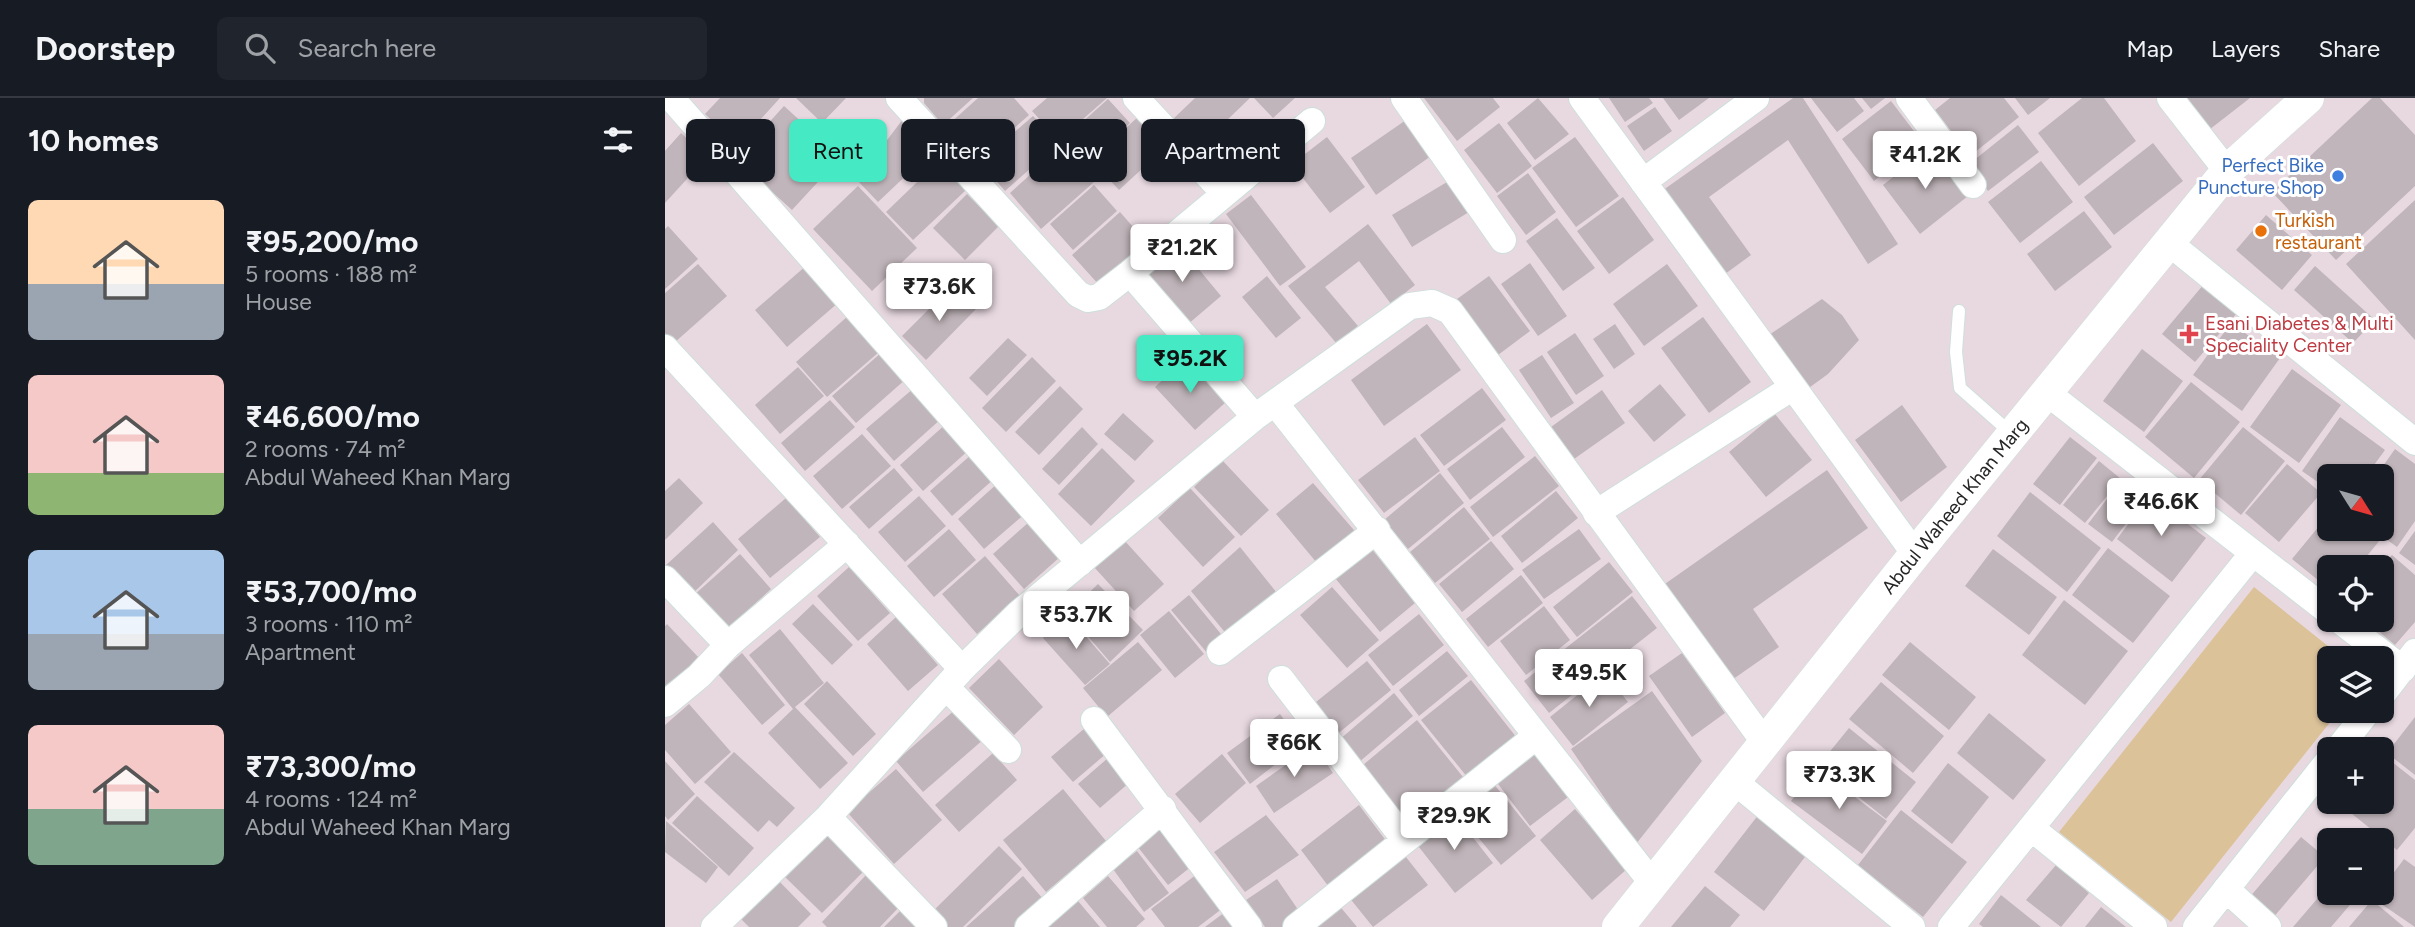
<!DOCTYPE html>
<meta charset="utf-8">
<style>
:root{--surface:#171b24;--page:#20242c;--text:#f1f3f6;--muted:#9ea1a6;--line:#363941;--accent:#45e9c4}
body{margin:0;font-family:Figtree,sans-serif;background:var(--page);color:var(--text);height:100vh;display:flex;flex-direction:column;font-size:26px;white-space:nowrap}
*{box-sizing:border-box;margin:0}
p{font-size:23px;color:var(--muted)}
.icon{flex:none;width:38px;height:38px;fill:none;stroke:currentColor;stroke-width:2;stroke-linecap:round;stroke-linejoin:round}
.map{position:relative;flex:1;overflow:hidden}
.details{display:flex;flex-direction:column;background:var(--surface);width:665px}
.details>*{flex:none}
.guide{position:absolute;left:21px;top:21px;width:665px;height:63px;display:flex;gap:14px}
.needle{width:46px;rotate:127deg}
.tools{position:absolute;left:1652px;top:366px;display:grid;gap:14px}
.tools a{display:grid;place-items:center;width:77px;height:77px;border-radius:10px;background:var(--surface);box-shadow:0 2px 5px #0004;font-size:35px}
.price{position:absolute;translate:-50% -60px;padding:0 16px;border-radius:7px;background:#fff;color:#222;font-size:23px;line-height:46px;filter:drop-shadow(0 2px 4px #0008)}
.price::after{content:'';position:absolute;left:50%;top:42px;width:21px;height:16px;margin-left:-10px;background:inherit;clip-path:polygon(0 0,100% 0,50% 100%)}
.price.on{background:var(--accent);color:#111}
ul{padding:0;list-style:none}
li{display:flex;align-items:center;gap:21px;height:175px;padding:0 28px}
li span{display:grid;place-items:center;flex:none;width:196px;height:140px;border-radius:10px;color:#555}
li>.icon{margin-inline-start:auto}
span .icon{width:84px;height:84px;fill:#fffc;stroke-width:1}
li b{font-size:30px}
h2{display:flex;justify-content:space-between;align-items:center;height:84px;padding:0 28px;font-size:30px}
.chip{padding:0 24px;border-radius:10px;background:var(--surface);box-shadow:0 2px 5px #0004;font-size:24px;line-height:63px}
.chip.on{background:var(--accent);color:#111}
header{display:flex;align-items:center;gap:42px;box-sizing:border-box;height:98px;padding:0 35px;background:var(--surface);border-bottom:2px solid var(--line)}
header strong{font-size:33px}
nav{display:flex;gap:38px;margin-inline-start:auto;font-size:24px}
.search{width:490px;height:63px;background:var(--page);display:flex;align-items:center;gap:18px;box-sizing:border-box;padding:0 24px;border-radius:10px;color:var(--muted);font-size:26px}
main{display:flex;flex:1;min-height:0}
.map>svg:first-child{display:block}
.green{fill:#dbc299}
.building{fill:#c0b5ba}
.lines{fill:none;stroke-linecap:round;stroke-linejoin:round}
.service-casing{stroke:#cedfdb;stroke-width:14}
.minor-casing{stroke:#cedfdb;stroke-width:28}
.tertiary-casing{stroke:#cedfdb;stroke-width:33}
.service{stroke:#fff;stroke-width:12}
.minor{stroke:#fff;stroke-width:26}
.tertiary{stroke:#fff;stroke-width:32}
.shop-dot{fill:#3f7fe0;stroke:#fff;stroke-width:2.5}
.food-dot{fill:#e8710a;stroke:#fff;stroke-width:2.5}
.health-dot{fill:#e0444e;stroke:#fff;stroke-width:2.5}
.labels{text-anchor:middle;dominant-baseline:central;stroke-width:6;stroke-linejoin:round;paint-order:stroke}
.shop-label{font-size:19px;fill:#366cbe;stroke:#fff;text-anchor:end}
.food-label{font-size:19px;fill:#c56008;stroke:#fff;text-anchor:start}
.health-label{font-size:19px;fill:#be3a42;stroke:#fff;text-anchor:start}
.street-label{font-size:19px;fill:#262626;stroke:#fff}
</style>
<header>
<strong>Doorstep</strong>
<div class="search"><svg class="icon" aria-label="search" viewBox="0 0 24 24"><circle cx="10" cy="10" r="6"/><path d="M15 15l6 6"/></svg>Search here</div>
<nav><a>Map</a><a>Layers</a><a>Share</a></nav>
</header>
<main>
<section class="details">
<h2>10 homes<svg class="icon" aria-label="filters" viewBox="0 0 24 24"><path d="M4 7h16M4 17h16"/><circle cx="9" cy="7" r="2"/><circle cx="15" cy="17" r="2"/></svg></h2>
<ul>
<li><span style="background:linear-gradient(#ffd9b3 60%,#9aa5b1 0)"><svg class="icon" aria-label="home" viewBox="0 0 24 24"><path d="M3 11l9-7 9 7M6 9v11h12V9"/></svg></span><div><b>₹95,200/mo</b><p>5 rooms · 188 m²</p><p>House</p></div></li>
<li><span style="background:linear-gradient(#f6c9c9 70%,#8fb573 0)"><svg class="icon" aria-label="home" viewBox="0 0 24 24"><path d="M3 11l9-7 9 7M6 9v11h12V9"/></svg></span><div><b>₹46,600/mo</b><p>2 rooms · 74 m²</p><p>Abdul Waheed Khan Marg</p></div></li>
<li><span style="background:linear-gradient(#a9c7e8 60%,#9aa5b1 0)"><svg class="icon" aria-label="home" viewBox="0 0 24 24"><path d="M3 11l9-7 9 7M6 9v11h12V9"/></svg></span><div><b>₹53,700/mo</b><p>3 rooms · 110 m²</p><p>Apartment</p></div></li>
<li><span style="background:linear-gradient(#f6c9c9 60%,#7fa58c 0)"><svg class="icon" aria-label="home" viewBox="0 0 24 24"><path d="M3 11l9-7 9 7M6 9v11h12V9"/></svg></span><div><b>₹73,300/mo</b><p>4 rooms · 124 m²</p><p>Abdul Waheed Khan Marg</p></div></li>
</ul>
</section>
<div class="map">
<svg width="1750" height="829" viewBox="0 0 1750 829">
<rect width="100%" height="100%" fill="#e8d9e0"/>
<!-- green -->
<path class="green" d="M1589 489 1678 560H1664V612L1674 613 1506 824 1394 734Z"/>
<!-- building -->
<path class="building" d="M55 0H115L73 46 40 16Z
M131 0H181L157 25Z
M259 0H308L278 27 259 5Z
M313 0H349L364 17 314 61 283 27Z
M382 0H442L394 42 367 13Z
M530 0H585L533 50 506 23Z
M589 0H630L608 20Z
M759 0H828L835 9 792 43Z
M873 0 904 36 870 62 842 25Z
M944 0H984L988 5 960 24Z
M998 0H1044L1014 22Z
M1128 0H1138L1233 146 1203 166 1123 42 1044 99 1086 157 1056 179 994 95Z
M1146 0H1189L1199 13 1172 34Z
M1197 0H1220L1206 11Z
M1285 0H1339L1354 19 1305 58 1270 12Z
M1350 0H1385L1363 17Z
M1417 0H1439L1471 43 1414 88 1373 35Z
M1518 0H1585L1540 35Z
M1707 0H1715L1750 37V88L1671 162 1607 94Z
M443 1 465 25 425 60 404 36Z
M1226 3 1258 45 1209 83 1177 41Z
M119 8 151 37 140 51 163 73 127 112 71 61Z
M990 9 1007 33 979 53 962 28Z
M368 18 393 46 340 93 315 64Z
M474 18 502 48 454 92 426 62Z
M238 21 268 52 213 104 192 82Z
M741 22 766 58 711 97 686 60Z
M834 25 867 68 832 95 799 52Z
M1353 27 1374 54 1323 93 1303 67Z
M16 35 42 59 0 105V53Z
M662 39 700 89 665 115 627 66Z
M910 39 954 98 911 129 867 70Z
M1488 45 1518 83 1449 137 1419 99Z
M397 48 429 84 376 131 345 95Z
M1265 50 1303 98 1255 136 1218 87Z
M274 63 301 92 248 142 221 114Z
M1376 63 1408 104 1355 145 1323 104Z
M863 75 891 114 861 137 832 98Z
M782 84 804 114 747 149 727 117Z
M429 87 452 113 408 152 385 126Z
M193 88 252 150 207 193 148 131Z
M302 96 334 128 300 162 268 130Z
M586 97 641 169 615 188 561 116Z
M958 99 989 142 944 176 912 133Z
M1750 102V242L1681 166Z
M1419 113 1447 149 1390 193 1362 156Z
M455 114 483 146 435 188 407 157Z
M1601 117 1647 157 1617 192 1571 152Z
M892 120 930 170 898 193 861 143Z
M703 126 750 187 726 206 694 163 660 189 693 228 672 246 623 188Z
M3 128 33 161 0 191V131Z
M512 145 556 198 522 227 477 175Z
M865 165 902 218 873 238 836 186Z
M33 166 62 198 9 245 0 235V195Z
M1002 166 1033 208 979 248 948 206Z
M142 167 174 204 122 249 90 212Z
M1650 168 1710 222 1688 245 1629 192Z
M602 178 636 220 611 240 577 199Z
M824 178 865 233 833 257 792 201Z
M1539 186 1573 214 1530 264 1497 236Z
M287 188 311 211 261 262 237 238Z
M1157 201 1177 217 1194 242 1163 276 1141 292 1104 237Z
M183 218 214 254 162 299 131 264Z
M1038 219 1086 284 1044 315 996 250Z
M1566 225 1615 260 1577 313 1528 277Z
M762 226 796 272 719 328 686 282Z
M950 226 970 256 949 271 928 241Z
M910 235 939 278 911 297 882 254Z
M343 240 362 257 322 298 304 280Z
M1477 251 1518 283 1479 334 1438 303Z
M217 254 241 281 191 325 167 298Z
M877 257 909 305 886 320 854 272Z
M367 259 391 283 341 334 317 310Z
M520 261 561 304 530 332 490 289Z
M133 269 159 298 115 336 90 307Z
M1627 271 1676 307 1634 365 1585 329Z
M1526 284 1575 324 1529 380 1480 339Z
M995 286 1021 317 989 344 963 313Z
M395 288 418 311 374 357 350 334Z
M249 290 276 321 229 363 201 331Z
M817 290 841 322 779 368 755 337Z
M937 292 960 325 909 361 886 329Z
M165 302 190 329 140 373 116 345Z
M1237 307 1282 369 1236 404 1190 342Z
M458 315 489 343 470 363 439 336Z
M1110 316 1147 362 1101 399 1064 354Z
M1675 319 1720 352 1701 378H1664V392L1637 373Z
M282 325 305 351 258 393 235 367Z
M417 329 433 346 394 387 377 371Z
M837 329 860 359 805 402 782 371Z
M1578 329 1620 363 1576 417 1534 382Z
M197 336 226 368 177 411 148 378Z
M750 339 775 373 719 415 693 382Z
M1405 339 1432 360 1395 407 1368 386Z
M437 350 470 383 426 428 393 396Z
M1730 351 1750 366V423L1732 449 1706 430H1717V378H1711Z
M307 356 329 381 287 418 265 393Z
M870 358 894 388 828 439 805 409Z
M557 362 604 412 576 438 529 389Z
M1434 363 1456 381 1420 425 1398 407Z
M1622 366 1656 395 1614 444 1580 415Z
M229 370 248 392 204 431 184 409Z
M1162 372 1203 430 1088 511 1114 549 1064 584 997 488Z
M775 375 799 405 743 451 719 422Z
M14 380 38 405 0 442V393Z
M1458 380 1482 398 1447 444 1423 426Z
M334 384 361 415 319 451 293 421Z
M648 385 695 439 657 471 611 416Z
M525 390 570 439 538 469 493 420Z
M891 393 913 420 857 465 836 438Z
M1365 394 1436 450 1402 494 1332 438Z
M1485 397 1541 440 1507 484 1452 441Z
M254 398 281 428 240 464 213 434Z
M121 400 155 439 105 480 73 441Z
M799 409 825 441 770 485 745 454Z
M1664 416V430H1701L1715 442 1693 469H1664V491L1627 461Z
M48 424 73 452 24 499 0 468Z
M364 424 395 459 359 491 328 456Z
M284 431 311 462 269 499 242 468Z
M914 431 936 461 879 501 857 472Z
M1750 433V467L1734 455Z
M459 442 499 486 469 513 429 469Z
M826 443 849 471 797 514 774 486Z
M575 449 616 500 563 538 526 493Z
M706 450 750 505 715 534 670 480Z
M1443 450 1505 498 1468 545 1407 497Z
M1328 451 1392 499 1364 537 1300 488Z
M75 456 106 491 61 532 29 497Z
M1727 457 1750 477V524L1730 547 1700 522H1717V468Z
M320 458 355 498 312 536 277 496Z
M944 464 968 494 912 539 888 509Z
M184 469 225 515 193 543 152 498Z
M856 477 878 505 823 549 801 521Z
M433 486 478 532 445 564 403 515Z
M667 489 714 542 682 570 635 517Z
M524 497 560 541 543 556 506 512Z
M967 498 992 530 884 615 859 583Z
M1399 502 1463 553 1420 607 1357 557Z
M148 506 188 547 167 567 127 526Z
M879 508 905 542 861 577 835 543Z
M504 513 539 556 510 580 475 537Z
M754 516 779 547 728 588 703 557Z
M403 518 445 566 420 587 378 540Z
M231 519 273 567 243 593 202 546Z
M2 526 35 561 0 593V528Z
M115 531 159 585 130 609 183 665 155 691 103 635 128 611 84 557Z
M473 544 497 572 442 619 418 590Z
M1245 544 1311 599 1284 632 1217 577Z
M782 553 803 578 754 618 734 592Z
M77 555 120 607 97 627 53 576Z
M1017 555 1060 615 1027 639 984 578Z
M334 561 378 609 349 637 304 590Z
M702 563 726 592 670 638 646 608Z
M940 575 963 604 908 648 885 619Z
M806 582 852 640 803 680 756 622Z
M162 583 211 636 188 658 139 606Z
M1216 584 1279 638 1248 675 1184 621Z
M987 593 1037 663 971 746 906 651Z
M729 595 748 618 693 665 674 642Z
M24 606 66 654 30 686 0 652V627Z
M292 610 319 641 258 694 231 663Z
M1324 615 1381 662 1348 702 1292 655Z
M615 616 637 646 585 686 562 655Z
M1750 619V677L1722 655Z
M752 622 798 679 743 723 698 667Z
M427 624 449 649 408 684 386 659Z
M1184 630 1251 684 1221 721 1154 667Z
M649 647 668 675 609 715 591 688Z
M864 649 903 699 865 728 827 678Z
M451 653 472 678 435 710 413 686Z
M69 654 130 710 112 729 104 722 93 734 39 684Z
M328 655 352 682 294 734 270 707Z
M557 656 581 685 535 725 510 696Z
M1722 660 1750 682V730L1732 752 1681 711 1687 704H1717V666Z
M0 663 30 696 3 722 0 718Z
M1283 665 1324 699 1287 746 1246 713Z
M1151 670 1222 723 1197 756 1126 703Z
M231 671 277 722 229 766 182 714Z
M828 685 871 738 836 767 793 715Z
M398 691 441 743 381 794 338 742Z
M32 698 89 750 64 778 7 725Z
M694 707 725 748 667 793 636 752Z
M910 711 962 771 927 802 875 742Z
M1236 712 1302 764 1258 819 1193 767Z
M788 714 828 765 790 795 750 744Z
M1094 716 1143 755 1099 813 1049 774Z
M601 717 634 757 580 794 549 754Z
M1 723 53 769 41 785 0 754Z
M496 730 527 768 503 787 472 748Z
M162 734 201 771 157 815 119 778Z
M1636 739 1660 759 1607 821 1583 801Z
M334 748 357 771 298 829H278L265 816Z
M472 753 504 795 479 814 448 771Z
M737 754 763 787 708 829 683 798Z
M1739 761 1750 769V829L1709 801Z
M1391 767 1424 795 1396 829 1361 802Z
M532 776 558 810 533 829H500L486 811Z
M201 777 234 809 215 829H162L157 824Z
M358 778 379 802 349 829H301Z
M443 778 480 821 471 829H442L418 800Z
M612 781 636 816 618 829H600L581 802Z
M114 783 146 816 133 829H84L76 821Z
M1664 787V794H1696L1666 829H1628Z
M1040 788 1075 817 1065 829H1006Z
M1336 797 1376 829H1318L1314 826Z
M1707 802 1739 829H1684Z
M413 803 435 829H383Z
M673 806 692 829H643Z
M1436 809 1461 829H1420Z
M237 811 255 829H219Z
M560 814 572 829H540Z"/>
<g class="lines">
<!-- service casing -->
<g class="service-casing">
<path id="service" d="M1294 213 1291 254 1295 290 1347 336"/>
</g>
<!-- minor casing -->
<g class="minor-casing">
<path id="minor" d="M234 0 413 196 423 201 434 199 465 175 647 23
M471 0 559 95
M739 0 838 142
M917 0 1250 456
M1244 0 1308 87
M1505 0 1562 73
M8 2 415 465
M978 84 1091 0
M1503 144 1750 344
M465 175 590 319
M0 250 297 571
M1381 294 1664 514
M611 306 988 786
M931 415 1128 289
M0 481 63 547
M1674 522 1738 571
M555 554 712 432
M616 581 740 742
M281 589 343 652
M1717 597 1750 554
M0 606 34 578 63 547 182 446
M429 622 584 829
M1673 651 1704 612
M1069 683 1247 829
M163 719 269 829
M1366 730 1489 829
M1561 791 1603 829
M49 829 163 719 297 571 353 516 590 319 745 208 767 205 785 213 1100 645
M363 829 498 711
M631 829 870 639
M1286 829 1588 455
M1531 829 1664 662"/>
</g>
<!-- tertiary casing -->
<g class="tertiary-casing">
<g id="tertiary">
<path id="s1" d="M953 829 1250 456 1562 73 1643 0"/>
</g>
</g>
<!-- service -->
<use href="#service" class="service"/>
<!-- minor -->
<use href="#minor" class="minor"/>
<!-- tertiary -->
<use href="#tertiary" class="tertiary"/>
</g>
<!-- markers -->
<circle class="shop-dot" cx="1673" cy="78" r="7"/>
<circle class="food-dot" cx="1596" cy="133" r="7"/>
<path class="health-dot" d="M1520.5 225.5h7v7h7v7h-7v7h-7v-7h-7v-7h7z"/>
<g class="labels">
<!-- shop labels -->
<g class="shop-label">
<text x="1659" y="67">Perfect Bike<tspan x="1659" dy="22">Puncture Shop</tspan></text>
</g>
<!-- food labels -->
<g class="food-label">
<text x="1610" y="122">Turkish<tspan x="1610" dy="22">restaurant</tspan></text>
</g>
<!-- health labels -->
<g class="health-label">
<text x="1540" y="225">Esani Diabetes &amp; Multi<tspan x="1540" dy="22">Speciality Center</tspan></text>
</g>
<!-- street labels -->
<g class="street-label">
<text stroke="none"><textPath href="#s1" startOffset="539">Abdul Waheed Khan Marg</textPath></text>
</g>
</g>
</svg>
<div class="tools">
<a><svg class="needle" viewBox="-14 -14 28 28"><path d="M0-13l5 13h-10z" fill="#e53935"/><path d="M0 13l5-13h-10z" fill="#9ea1a6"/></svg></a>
<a><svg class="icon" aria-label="locate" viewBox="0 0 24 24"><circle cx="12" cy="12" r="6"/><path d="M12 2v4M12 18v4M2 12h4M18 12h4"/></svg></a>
<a><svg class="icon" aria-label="layers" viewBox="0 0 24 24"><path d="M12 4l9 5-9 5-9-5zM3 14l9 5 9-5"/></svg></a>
<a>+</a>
<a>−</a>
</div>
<b class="price" style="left:1260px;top:93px">₹41.2K</b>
<b class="price" style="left:517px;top:186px">₹21.2K</b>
<b class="price" style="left:274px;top:225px">₹73.6K</b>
<b class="price on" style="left:525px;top:297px">₹95.2K</b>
<b class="price" style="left:1496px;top:440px">₹46.6K</b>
<b class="price" style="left:411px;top:553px">₹53.7K</b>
<b class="price" style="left:924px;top:611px">₹49.5K</b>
<b class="price" style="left:629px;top:681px">₹66K</b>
<b class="price" style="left:1174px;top:713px">₹73.3K</b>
<b class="price" style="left:789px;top:754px">₹29.9K</b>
<div class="guide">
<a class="chip">Buy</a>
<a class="chip on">Rent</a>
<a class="chip">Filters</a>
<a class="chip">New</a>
<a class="chip">Apartment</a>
</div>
</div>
</main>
